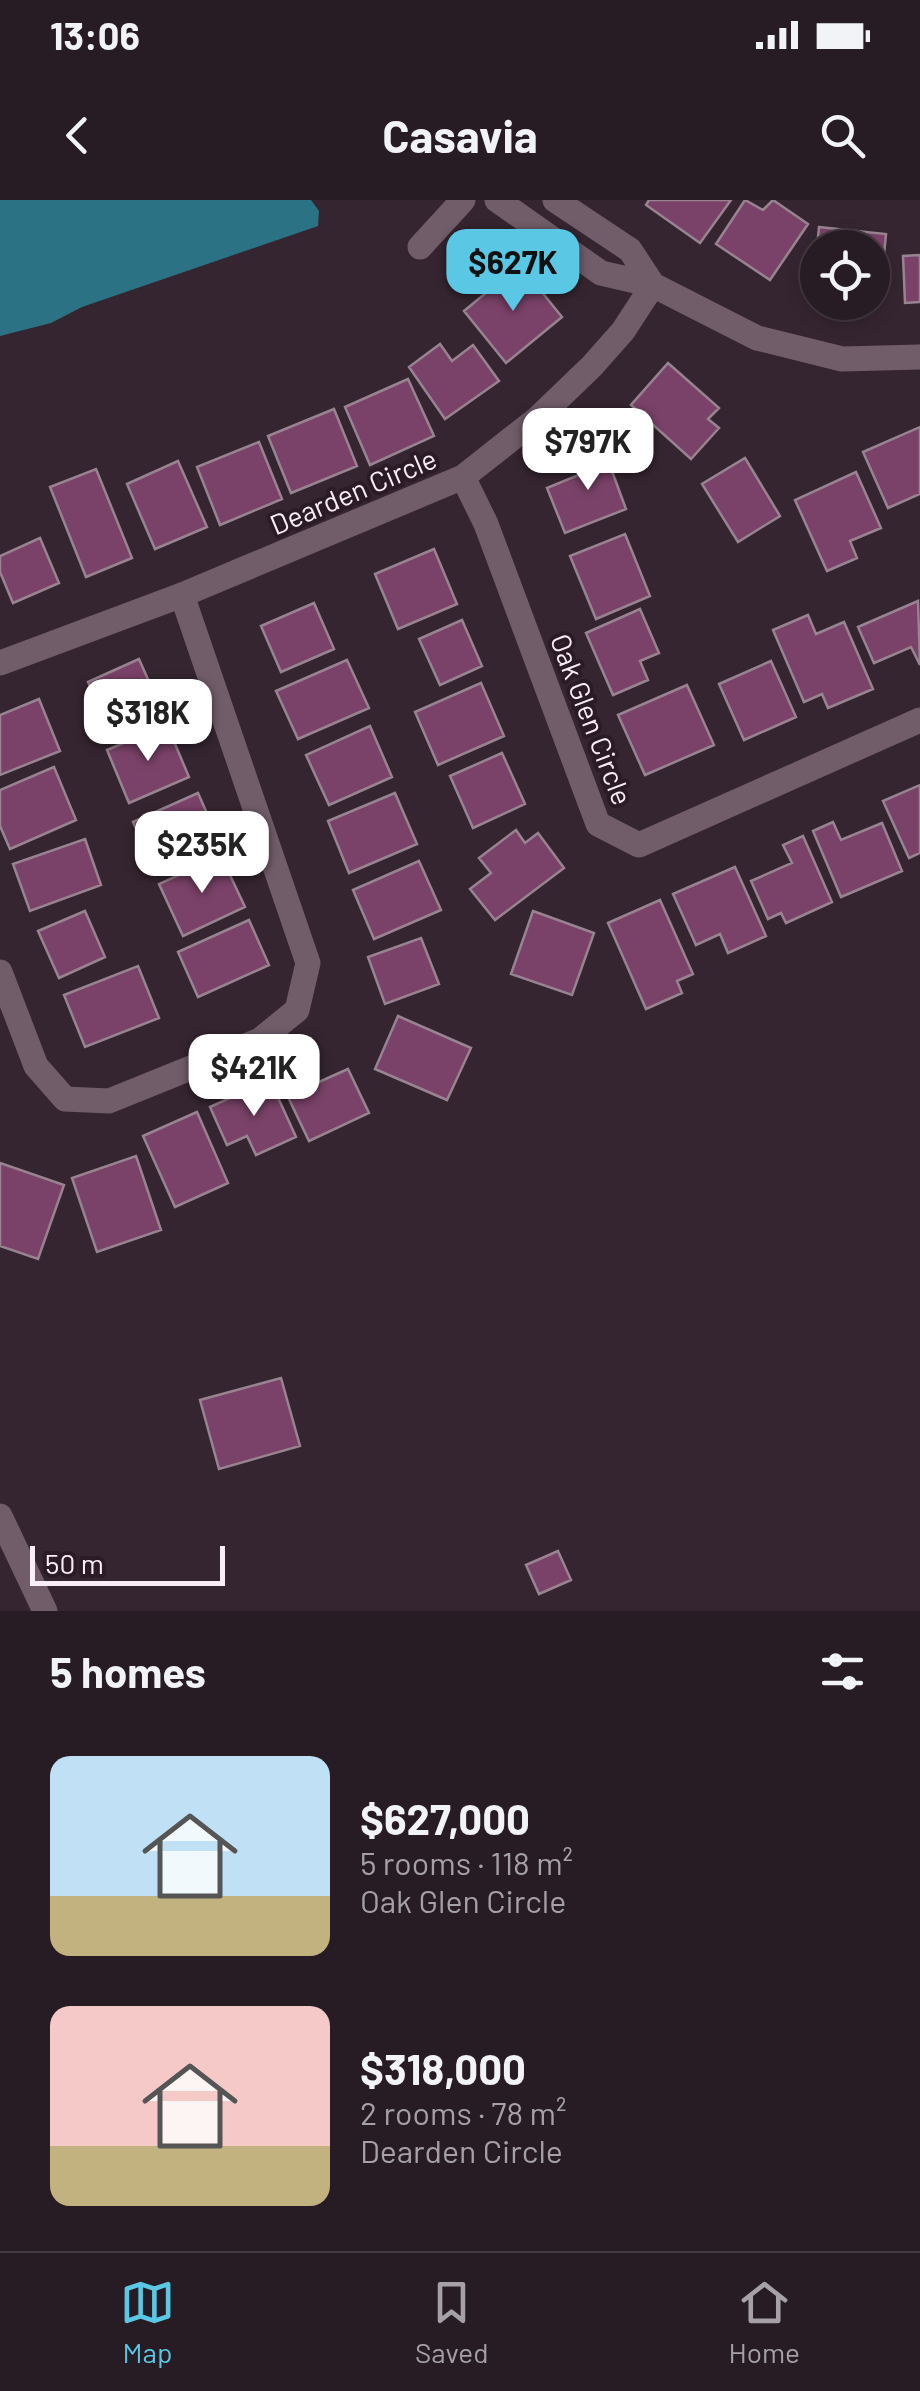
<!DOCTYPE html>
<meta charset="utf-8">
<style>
:root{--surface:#281c24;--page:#342931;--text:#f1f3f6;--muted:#a5a1a6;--line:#443a41;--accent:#5ac8e5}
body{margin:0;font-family:Barlow,sans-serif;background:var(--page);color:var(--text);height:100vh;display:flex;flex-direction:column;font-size:38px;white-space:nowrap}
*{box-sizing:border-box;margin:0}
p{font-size:32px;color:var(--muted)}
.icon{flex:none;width:55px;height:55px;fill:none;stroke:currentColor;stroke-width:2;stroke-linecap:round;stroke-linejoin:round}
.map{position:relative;height:1411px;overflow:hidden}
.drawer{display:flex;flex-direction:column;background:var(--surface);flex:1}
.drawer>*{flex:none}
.controls{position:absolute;left:800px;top:30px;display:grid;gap:20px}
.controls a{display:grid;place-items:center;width:90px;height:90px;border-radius:50%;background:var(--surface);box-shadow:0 5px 15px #0003,0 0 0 2px var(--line);font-size:50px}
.scale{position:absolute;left:30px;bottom:25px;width:195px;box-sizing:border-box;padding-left:10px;border:5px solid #f9eef5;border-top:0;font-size:28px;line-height:35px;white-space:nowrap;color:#f9eef5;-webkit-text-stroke:8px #2b1b26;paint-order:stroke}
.price{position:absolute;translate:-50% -85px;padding:0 22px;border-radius:20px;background:#fff;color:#222;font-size:32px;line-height:65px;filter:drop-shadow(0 2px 5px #0008)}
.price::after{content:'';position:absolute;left:50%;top:60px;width:30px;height:22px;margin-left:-15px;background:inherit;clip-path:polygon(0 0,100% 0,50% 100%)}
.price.on{background:var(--accent);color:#111}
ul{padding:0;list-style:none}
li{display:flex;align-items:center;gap:30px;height:250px;padding:0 50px}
li span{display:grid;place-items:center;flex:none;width:280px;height:200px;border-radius:20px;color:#555}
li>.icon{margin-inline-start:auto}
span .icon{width:120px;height:120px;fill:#fffc;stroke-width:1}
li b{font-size:42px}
h2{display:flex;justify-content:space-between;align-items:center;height:120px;padding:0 50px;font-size:42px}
.status{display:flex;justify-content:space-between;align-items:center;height:70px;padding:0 50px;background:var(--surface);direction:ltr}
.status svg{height:28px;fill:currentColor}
header{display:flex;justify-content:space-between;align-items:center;height:130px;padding:0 50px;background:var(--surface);font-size:45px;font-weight:700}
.dock{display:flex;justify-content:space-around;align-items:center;height:140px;border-top:2px solid var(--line);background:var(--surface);font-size:28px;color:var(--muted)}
.dock a{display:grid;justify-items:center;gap:5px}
.dock .on{color:var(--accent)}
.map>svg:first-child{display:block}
.water{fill:#2a7284}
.building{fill:#7a4268;stroke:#988390;stroke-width:2.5}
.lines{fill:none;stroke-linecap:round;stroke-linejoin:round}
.street{stroke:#715d6a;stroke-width:25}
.labels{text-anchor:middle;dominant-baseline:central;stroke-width:8;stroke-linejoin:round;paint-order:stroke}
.street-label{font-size:28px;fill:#f9eef5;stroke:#2b1b26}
</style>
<div class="status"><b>13:06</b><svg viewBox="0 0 49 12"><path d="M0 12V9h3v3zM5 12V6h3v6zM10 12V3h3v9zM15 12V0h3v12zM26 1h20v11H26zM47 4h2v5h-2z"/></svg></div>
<header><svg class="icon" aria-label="back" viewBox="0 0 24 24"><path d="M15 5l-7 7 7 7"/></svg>Casavia<svg class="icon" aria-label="search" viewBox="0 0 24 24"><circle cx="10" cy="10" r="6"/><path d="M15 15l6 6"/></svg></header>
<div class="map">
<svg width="920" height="1411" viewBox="0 0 920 1411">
<rect width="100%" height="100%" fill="#352530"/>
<!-- water -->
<path class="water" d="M0 0H311L319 11 318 26 82 107 51 123 0 136Z"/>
<!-- building -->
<path class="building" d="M649 0H731L700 43 646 5Z
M745 0 763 10 773 0 808 24 770 80 716 44Z
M819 27 886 34 881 86 872 85V48H818V98L812 97Z
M920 55V102L905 103 903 56Z
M520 65 562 117 506 163 464 111Z
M440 144 452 161 473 145 499 181 445 219 409 167Z
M668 163 719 208 708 219 719 228 691 259 631 205Z
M408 179 434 236 370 265 345 207Z
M334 209 357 266 291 293 268 236Z
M920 227V294L888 308 863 252Z
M259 242 282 299 220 325 197 267Z
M602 244 626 309 565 333 547 288 586 272 579 253Z
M745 258 780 316 738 342 702 284Z
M178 261 207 327 155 349 127 284Z
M96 269 132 358 86 377 50 287Z
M856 272 881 328 850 341 857 358 827 371 795 300Z
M625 334 650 396 596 419 570 356Z
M40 338 59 383 13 403 0 372V356Z
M434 349 457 404 398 429 375 374Z
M918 401 920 465 911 447 874 463 858 427Z
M314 403 334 449 281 472 261 426Z
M640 409 659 453 640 461 648 480 613 495 586 433Z
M808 415 816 434 844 422 873 489 828 508 822 494 804 502 773 430Z
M462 420 482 466 440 485 419 439Z
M139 459 162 511 111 534 88 482Z
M347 460 369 508 298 539 276 491Z
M771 461 796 517 744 540 719 484Z
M481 483 504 536 438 565 415 512Z
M687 485 714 545 645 575 618 515Z
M39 499 60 551 0 575V515Z
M167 525 189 577 129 603 107 550Z
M370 526 392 577 329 605 306 555Z
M502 553 525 604 473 628 450 576Z
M54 567 76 620 10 649 0 626V590Z
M920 585V653L909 658 883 601Z
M198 593 218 638 153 667 133 622Z
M395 593 417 644 349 673 328 621Z
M833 622 841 640 882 623 902 671 841 697 813 631Z
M516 630 525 643 538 633 564 668 495 720 470 689 491 673 479 658Z
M803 636 832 702 786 723 781 713 768 719 751 681 792 663 783 645Z
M85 639 101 685 30 711 13 664Z
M221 656 245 707 183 736 159 684Z
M419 661 441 710 374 739 353 690Z
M735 667 766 736 728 753 720 734 696 745 673 694Z
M660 700 693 774 677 781 682 793 646 809 608 723Z
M85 711 105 757 59 778 38 731Z
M533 711 594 733 572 795 511 774Z
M249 720 269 765 198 797 178 752Z
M421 738 439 784 385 804 368 757Z
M138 766 159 818 85 847 64 795Z
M398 816 471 848 447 900 375 869Z
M301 868 310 886 348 869 369 913 309 941 279 878Z
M270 880 296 937 256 955 247 936 227 945 210 907Z
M197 912 228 983 175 1007 143 936Z
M136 956 161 1030 97 1052 72 978Z
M0 963 64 985 38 1059 0 1046Z
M281 1178 300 1246 219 1269 200 1200Z
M558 1351 571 1380 539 1394 526 1365Z"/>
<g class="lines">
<!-- street -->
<path class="street" d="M497 0 601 73 653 85 757 138 842 159 920 157
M555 0 630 50 653 85
M420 47 463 0
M463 277 486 324 598 624 639 645 920 520
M0 463 182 395 463 277 538 218 592 166 623 131 653 85
M0 772 36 866 65 899 109 901 260 840 297 810 308 763 182 395
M0 1316 45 1411"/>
</g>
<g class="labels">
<!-- street labels -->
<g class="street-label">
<text transform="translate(353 291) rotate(-23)">Dearden Circle</text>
<text transform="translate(592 519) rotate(69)">Oak Glen Circle</text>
</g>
</g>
</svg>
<div class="controls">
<a><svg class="icon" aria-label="locate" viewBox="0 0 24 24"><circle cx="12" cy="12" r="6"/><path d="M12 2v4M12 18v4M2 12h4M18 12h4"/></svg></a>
</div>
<div class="scale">50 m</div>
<b class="price on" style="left:513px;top:114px">$627K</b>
<b class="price" style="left:588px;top:293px">$797K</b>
<b class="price" style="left:148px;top:564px">$318K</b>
<b class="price" style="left:202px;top:696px">$235K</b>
<b class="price" style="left:254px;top:919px">$421K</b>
</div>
<section class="drawer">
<h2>5 homes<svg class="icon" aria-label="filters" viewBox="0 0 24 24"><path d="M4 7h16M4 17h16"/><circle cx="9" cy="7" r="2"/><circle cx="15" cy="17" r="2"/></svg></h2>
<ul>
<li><span style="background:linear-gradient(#bfe0f5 70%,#c2b280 0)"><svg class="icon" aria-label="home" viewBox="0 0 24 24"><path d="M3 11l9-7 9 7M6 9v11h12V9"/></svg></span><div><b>$627,000</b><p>5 rooms · 118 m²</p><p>Oak Glen Circle</p></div></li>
<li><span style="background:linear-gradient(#f6c9c9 70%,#c2b280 0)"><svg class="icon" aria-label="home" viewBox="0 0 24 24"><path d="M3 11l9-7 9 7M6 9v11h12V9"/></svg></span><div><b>$318,000</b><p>2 rooms · 78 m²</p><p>Dearden Circle</p></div></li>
</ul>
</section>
<nav class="dock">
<a class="on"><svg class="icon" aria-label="map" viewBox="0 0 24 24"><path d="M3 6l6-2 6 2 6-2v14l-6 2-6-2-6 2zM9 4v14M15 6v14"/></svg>Map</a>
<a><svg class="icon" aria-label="saved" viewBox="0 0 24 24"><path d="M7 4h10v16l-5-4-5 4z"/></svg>Saved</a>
<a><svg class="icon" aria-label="home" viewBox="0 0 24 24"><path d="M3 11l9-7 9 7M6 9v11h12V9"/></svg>Home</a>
</nav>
